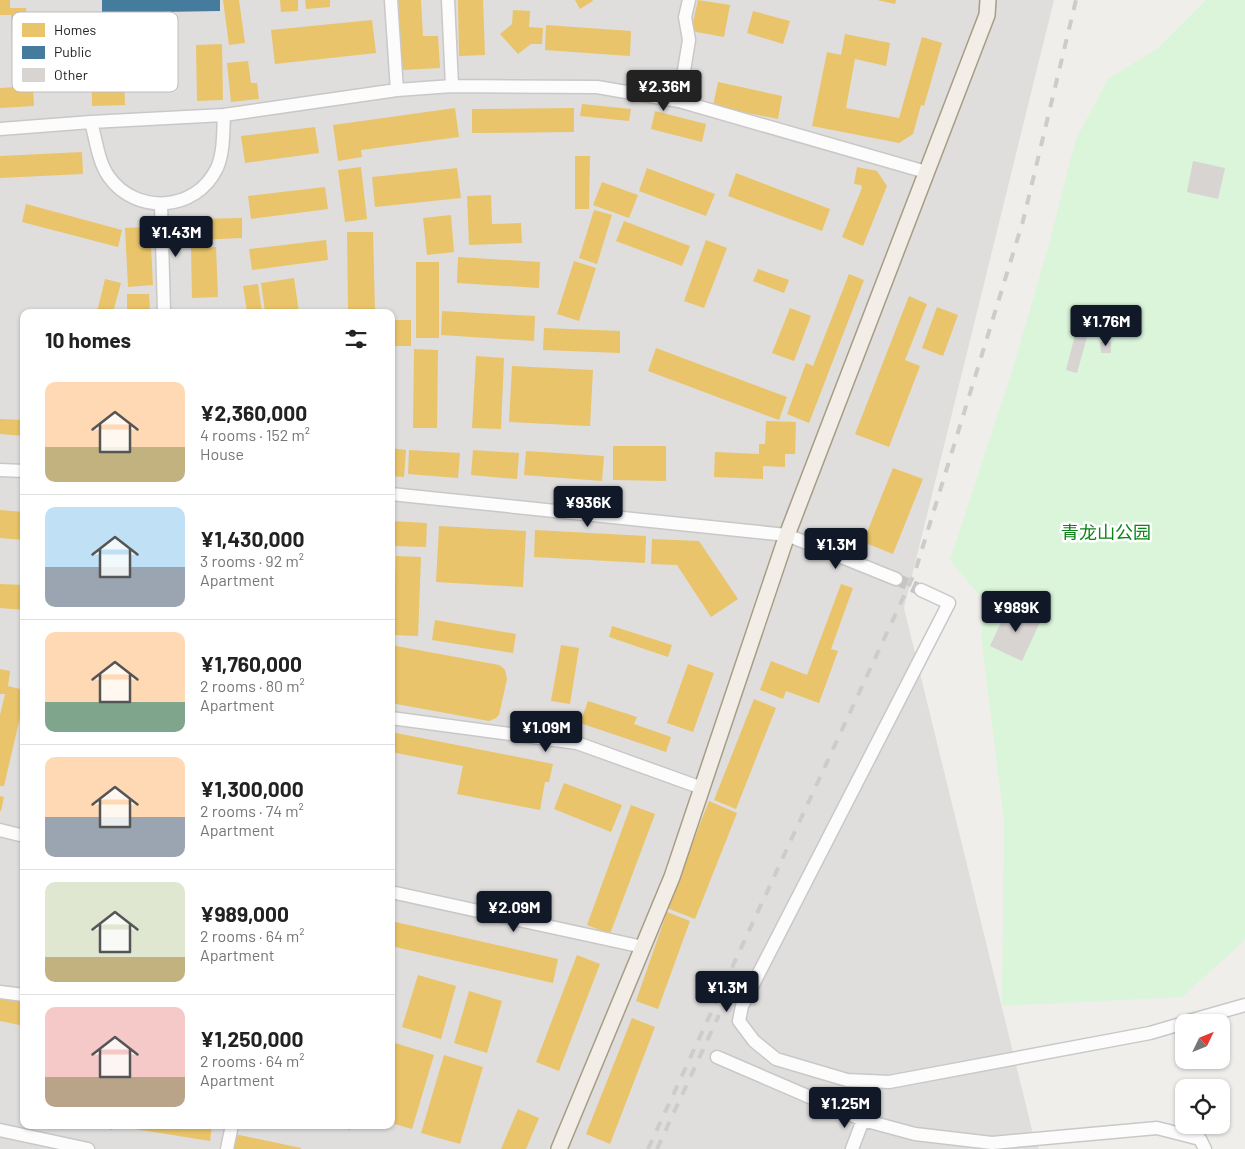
<!DOCTYPE html>
<meta charset="utf-8">
<style>
:root{--surface:#fff;--page:#f2f2f2;--text:#222;--muted:#767676;--line:#e0e0e0;--accent:#111827}
body{margin:0;font-family:Barlow,"Noto Sans SC",sans-serif;background:var(--page);color:var(--text);height:100vh;display:flex;flex-direction:column;font-size:19px;white-space:nowrap}
*{box-sizing:border-box;margin:0}
p{font-size:16px;color:var(--muted)}
.icon{flex:none;width:28px;height:28px;fill:none;stroke:currentColor;stroke-width:2;stroke-linecap:round;stroke-linejoin:round}
.map{position:relative;flex:1;overflow:hidden}
.details{position:absolute;left:20px;top:309px;width:375px;height:820px;display:flex;flex-direction:column;background:var(--surface);border-radius:10px;box-shadow:0 1px 4px #0004}
.details>*{flex:none}
.needle{width:32px;rotate:47deg}
.fabs{position:absolute;left:1175px;top:1014px;display:grid;gap:10px}
.fabs a{display:grid;place-items:center;width:55px;height:55px;border-radius:10px;background:var(--surface);box-shadow:0 1px 4px #0004;font-size:25px}
.price{position:absolute;translate:-50% -42px;padding:0 11px;border-radius:5px;background:var(--accent);color:#fff;font-size:16px;line-height:32px;filter:drop-shadow(0 1px 2px #0008)}
.price::after{content:'';position:absolute;left:50%;top:30px;width:15px;height:11px;margin-left:-8px;background:inherit;clip-path:polygon(0 0,100% 0,50% 100%)}
.price.active{background:#222;color:#fff}
ul{padding:0;list-style:none}
li{display:flex;align-items:center;gap:15px;height:125px;padding:0 25px}
li+li{border-top:1px solid var(--line)}
li span{display:grid;place-items:center;flex:none;width:140px;height:100px;border-radius:10px;color:#555}
li>.icon{margin-inline-start:auto}
span .icon{width:60px;height:60px;fill:#fffc;stroke-width:1}
li b{font-size:21px}
h2{display:flex;justify-content:space-between;align-items:center;height:60px;padding:0 25px;font-size:21px}
.map>svg:first-child{display:block}
.residential{fill:#dfdedc;fill-rule:evenodd}
.park{fill:#daf5da}
.homes{fill:#e9c46a}
.public{fill:#457b9d}
.building{fill:#d7d4d2}
.lines{fill:none;stroke-linecap:round;stroke-linejoin:round}
.minor-tunnel{stroke:#c7c5c3;stroke-width:12;stroke-dasharray:12 6;stroke-linecap:butt}
.minor-casing{stroke:#c9c8c7;stroke-width:15}
.major-casing{stroke:#a79c86;stroke-width:18}
.minor{stroke:#fdfcfc;stroke-width:12}
.major{stroke:#f3ede7;stroke-width:15}
.rail{stroke:#ccc;stroke-width:4;stroke-dasharray:10 10;stroke-linecap:butt}
.labels{text-anchor:middle;dominant-baseline:central;stroke-width:5;stroke-linejoin:round;paint-order:stroke}
.park-label{font-size:18px;fill:#0c8416;stroke:#fff}
.key{fill:#fff;stroke:#bdbdbd;stroke-width:1}
.key-label{font-size:14px;fill:#222}
</style>
<div class="map">
<svg width="1245" height="1149" viewBox="0 0 1245 1149">
<rect width="100%" height="100%" fill="#f0eeeb"/>
<!-- residential -->
<path class="residential" d="M0 0H1054L904 608 1033 1134 1039 1149H0ZM24 312H391V1125H24Z"/>
<!-- park -->
<path class="park" d="M1206 0H1245V940L1182 997 1002 1006 1004 822 982 644 981 597 950 560 1013 368 1049 244 1076 139 1108 79 1158 48Z"/>
<!-- homes -->
<path class="homes" d="M0 0H10V8H26L29 78 13 79 11 15H0Z
M223 0H239L245 43 229 45Z
M280 0H298V11L281 12Z
M305 0H330V7L306 9Z
M398 0H421L423 36H438L440 68 402 70Z
M458 0H483L485 55 459 56Z
M575 0H592L593 1 580 9Z
M698 0 730 5 724 37 691 31Z
M877 0H896L895 4Z
M513 10 530 11 529 27 543 28 542 44H531L518 54 500 34 512 24Z
M753 11 790 21 783 44 747 33Z
M372 20 376 53 275 64 271 30Z
M546 25 631 31 630 56 545 50Z
M845 34 890 43 886 66 855 59 846 108 899 118 922 37 942 43 924 106 921 105 913 134 899 143 812 126 827 52 841 55Z
M222 44 223 100 197 101 196 45Z
M123 51 125 105 92 106 91 52Z
M248 61 251 83H257L259 99 231 102 227 63Z
M718 82 782 96 778 119 713 106Z
M33 86 34 106 0 108V88Z
M582 104 631 109 629 121 580 116Z
M455 108 459 137 361 150 362 157 338 161 333 125Z
M574 108V132L472 133V109Z
M655 111 706 124 702 142 651 129Z
M315 127 319 153 245 163 241 136Z
M82 152 83 174 0 178V156Z
M575 156H590L589 209H575Z
M361 167 367 219 345 222 338 170Z
M857 167 877 171 887 186 863 246 842 237 862 188 861 185 854 184Z
M457 168 461 198 375 207 372 177Z
M647 168 715 194 706 216 639 191Z
M736 173 830 209 822 231 728 196Z
M602 182 638 195 629 218 593 205Z
M325 187 328 209 251 219 248 196Z
M491 195 492 224 521 223 522 243 469 245 467 196Z
M26 204 122 230 118 247 22 222Z
M594 210 612 215 597 264 579 258Z
M451 215 454 252 427 255 423 218Z
M242 218V238L196 240 195 219Z
M624 221 690 246 682 266 616 241Z
M150 227 153 285 128 287 125 228Z
M347 232H373L375 312H348Z
M326 240 328 260 252 270 249 249Z
M706 240 727 248 704 308 684 301Z
M216 247 218 297 192 298 191 248Z
M458 257 540 262 539 288 457 283Z
M574 261 596 268 579 321 557 314Z
M416 262H439V338H416Z
M758 269 789 280 784 293 753 281Z
M849 274 864 280 809 423 787 414 806 363 813 366Z
M294 278 299 312H265L261 283Z
M105 279 121 283 113 312H97Z
M258 284 262 312H247L243 286Z
M127 294H149L150 312H127Z
M909 296 927 304 905 360 920 366 889 447 855 434Z
M937 307 958 315 943 356 922 348Z
M790 308 811 316 794 361 772 353Z
M442 311 535 316 534 341 441 335Z
M391 320H411V346H391Z
M544 328 620 331V353L543 350Z
M656 348 787 397 779 420 648 371Z
M414 349 438 350 437 428H413Z
M476 356 504 358 501 429 472 428Z
M512 366 593 370 590 426 509 422Z
M0 419 24 420V436L0 434Z
M766 421 796 422 795 454H785V467L763 466V479L714 477 715 452 759 454V444H765Z
M613 446H666V481L613 480Z
M391 448 406 450 404 477 391 476Z
M409 450 460 453 458 478 408 474Z
M473 450 519 453 517 479 471 475Z
M526 451 604 456 602 481 524 475Z
M893 468 923 479 893 554 863 542Z
M0 510 24 512V540L0 538Z
M391 521 427 523 426 547 391 546Z
M439 526 526 531 523 587 436 582Z
M535 530 646 536 645 563 534 557Z
M652 539 699 541 738 599 711 617 677 565 651 564Z
M396 556 421 557 418 636 393 635Z
M0 584 24 585V610L0 608Z
M841 584 853 588 831 649 838 651 819 703 786 691 783 699 760 690 771 661 807 675Z
M435 620 516 634 513 653 432 640Z
M612 626 672 645 668 657 609 637Z
M391 645 499 665 502 667 505 670 507 679 499 715 496 718 489 721 391 703Z
M561 645 579 648 570 704 551 701Z
M688 664 714 673 693 732 667 723Z
M0 669 10 671 8 686 24 690V700L4 786H0V715L5 694H0Z
M754 699 776 708 736 809 714 800Z
M588 701 637 717 634 724 671 737 666 752 580 723Z
M391 732 553 764 549 782H545L540 810 457 794 463 766 391 752Z
M564 783 622 805 611 832 554 809Z
M0 796 4 797 1 811H0Z
M709 801 737 813 695 919 667 908Z
M631 805 655 814 610 934 587 925Z
M667 912 690 921 658 1009 636 1001Z
M391 921 558 959 553 983 391 946Z
M577 955 600 964 559 1071 536 1062Z
M418 975 456 986 441 1039 402 1027Z
M469 991 502 1001 487 1053 454 1043Z
M0 996 24 1001V1026L0 1021Z
M632 1018 655 1027 610 1144 586 1134Z
M395 1043 434 1055 412 1129 391 1123V1055Z
M444 1055 483 1067 460 1144 421 1133Z
M518 1109 539 1118 526 1149H501Z
M93 1125H112V1130Z
M136 1125H212L210 1141 135 1129Z
M330 1125H351L350 1130Z
M235 1134 301 1148V1149H232Z"/>
<!-- public -->
<path class="public" d="M102 0H220V11L102 13Z"/>
<!-- building -->
<path class="building" d="M1193 161 1225 168 1218 199 1187 192Z
M1080 316 1092 319 1077 373 1066 370Z
M1100 342H1111V353H1101Z
M1009 605 1041 620 1022 661 990 646Z"/>
<g class="lines">
<!-- minor-tunnel -->
<path class="minor-tunnel" d="M896 579 921 590"/>
<!-- minor casing -->
<g class="minor-casing">
<path id="minor" d="M391 0 397 90
M448 0 452 86
M679 101 689 40 685 17 689 0
M91 122C96 139 98 162 109 177 136 215 196 212 217 168 224 152 223 133 224 115
M0 129 91 122 224 115 397 90 452 86 597 87 679 101 926 172
M161 204 164 312
M0 470 24 471
M391 494 787 535 896 579
M921 590 949 603 742 1006 739 1021 754 1041 776 1059 847 1080 889 1082 1150 1033 1184 1023
M391 718 577 743 702 788
M0 830 24 836
M391 892 643 947
M0 992 24 995
M1185 1022 1245 1005
M717 1057 863 1120 915 1134 992 1143 1157 1128 1200 1139 1205 1149
M0 1130 88 1149
M227 1149 232 1125
M852 1149 863 1120"/>
</g>
<!-- major casing -->
<g class="major-casing">
<path id="major" d="M559 1149 672 877 787 535 987 15 988 0"/>
</g>
<!-- minor -->
<use href="#minor" class="minor"/>
<!-- major -->
<use href="#major" class="major"/>
<!-- rail -->
<path class="rail" d="M648 1149 915 572 1023 221 1076 0
M657 1149 719 1015"/>
</g>
<g class="labels">
<!-- park labels -->
<g class="park-label">
<text x="1106" y="532">青龙山公园</text>
</g>
</g>
<!-- legend -->
<rect x="12" y="12" width="166" height="80" rx="8" class="key"/>
<rect x="22" y="23" width="23" height="14" fill="#e9c46a"/>
<rect x="22" y="46" width="23" height="13" fill="#457b9d"/>
<rect x="22" y="68" width="23" height="14" fill="#d7d4d2"/>
<g class="key-label">
<text x="54" y="35">Homes</text>
<text x="54" y="57">Public</text>
<text x="54" y="80">Other</text>
</g>
</svg>
<div class="fabs">
<a><svg class="needle" viewBox="-14 -14 28 28"><path d="M0-13l5 13h-10z" fill="#e53935"/><path d="M0 13l5-13h-10z" fill="#767676"/></svg></a>
<a><svg class="icon" aria-label="locate" viewBox="0 0 24 24"><circle cx="12" cy="12" r="6"/><path d="M12 2v4M12 18v4M2 12h4M18 12h4"/></svg></a>
</div>
<b class="price active" style="left:664px;top:112px">¥2.36M</b>
<b class="price" style="left:176px;top:258px">¥1.43M</b>
<b class="price" style="left:1106px;top:347px">¥1.76M</b>
<b class="price" style="left:588px;top:528px">¥936K</b>
<b class="price" style="left:836px;top:570px">¥1.3M</b>
<b class="price" style="left:1016px;top:633px">¥989K</b>
<b class="price" style="left:546px;top:753px">¥1.09M</b>
<b class="price" style="left:514px;top:933px">¥2.09M</b>
<b class="price" style="left:727px;top:1013px">¥1.3M</b>
<b class="price" style="left:845px;top:1129px">¥1.25M</b>
<section class="details">
<h2>10 homes<svg class="icon" aria-label="filters" viewBox="0 0 24 24"><path d="M4 7h16M4 17h16"/><circle cx="9" cy="7" r="2"/><circle cx="15" cy="17" r="2"/></svg></h2>
<ul>
<li><span style="background:linear-gradient(#ffd9b3 65%,#c2b280 0)"><svg class="icon" aria-label="home" viewBox="0 0 24 24"><path d="M3 11l9-7 9 7M6 9v11h12V9"/></svg></span><div><b>¥2,360,000</b><p>4 rooms · 152 m²</p><p>House</p></div></li>
<li><span style="background:linear-gradient(#bfe0f5 60%,#9aa5b1 0)"><svg class="icon" aria-label="home" viewBox="0 0 24 24"><path d="M3 11l9-7 9 7M6 9v11h12V9"/></svg></span><div><b>¥1,430,000</b><p>3 rooms · 92 m²</p><p>Apartment</p></div></li>
<li><span style="background:linear-gradient(#ffd9b3 70%,#7fa58c 0)"><svg class="icon" aria-label="home" viewBox="0 0 24 24"><path d="M3 11l9-7 9 7M6 9v11h12V9"/></svg></span><div><b>¥1,760,000</b><p>2 rooms · 80 m²</p><p>Apartment</p></div></li>
<li><span style="background:linear-gradient(#ffd9b3 60%,#9aa5b1 0)"><svg class="icon" aria-label="home" viewBox="0 0 24 24"><path d="M3 11l9-7 9 7M6 9v11h12V9"/></svg></span><div><b>¥1,300,000</b><p>2 rooms · 74 m²</p><p>Apartment</p></div></li>
<li><span style="background:linear-gradient(#dfe7d0 75%,#c2b280 0)"><svg class="icon" aria-label="home" viewBox="0 0 24 24"><path d="M3 11l9-7 9 7M6 9v11h12V9"/></svg></span><div><b>¥989,000</b><p>2 rooms · 64 m²</p><p>Apartment</p></div></li>
<li><span style="background:linear-gradient(#f6c9c9 70%,#b9a48a 0)"><svg class="icon" aria-label="home" viewBox="0 0 24 24"><path d="M3 11l9-7 9 7M6 9v11h12V9"/></svg></span><div><b>¥1,250,000</b><p>2 rooms · 64 m²</p><p>Apartment</p></div></li>
</ul>
</section>
</div>
